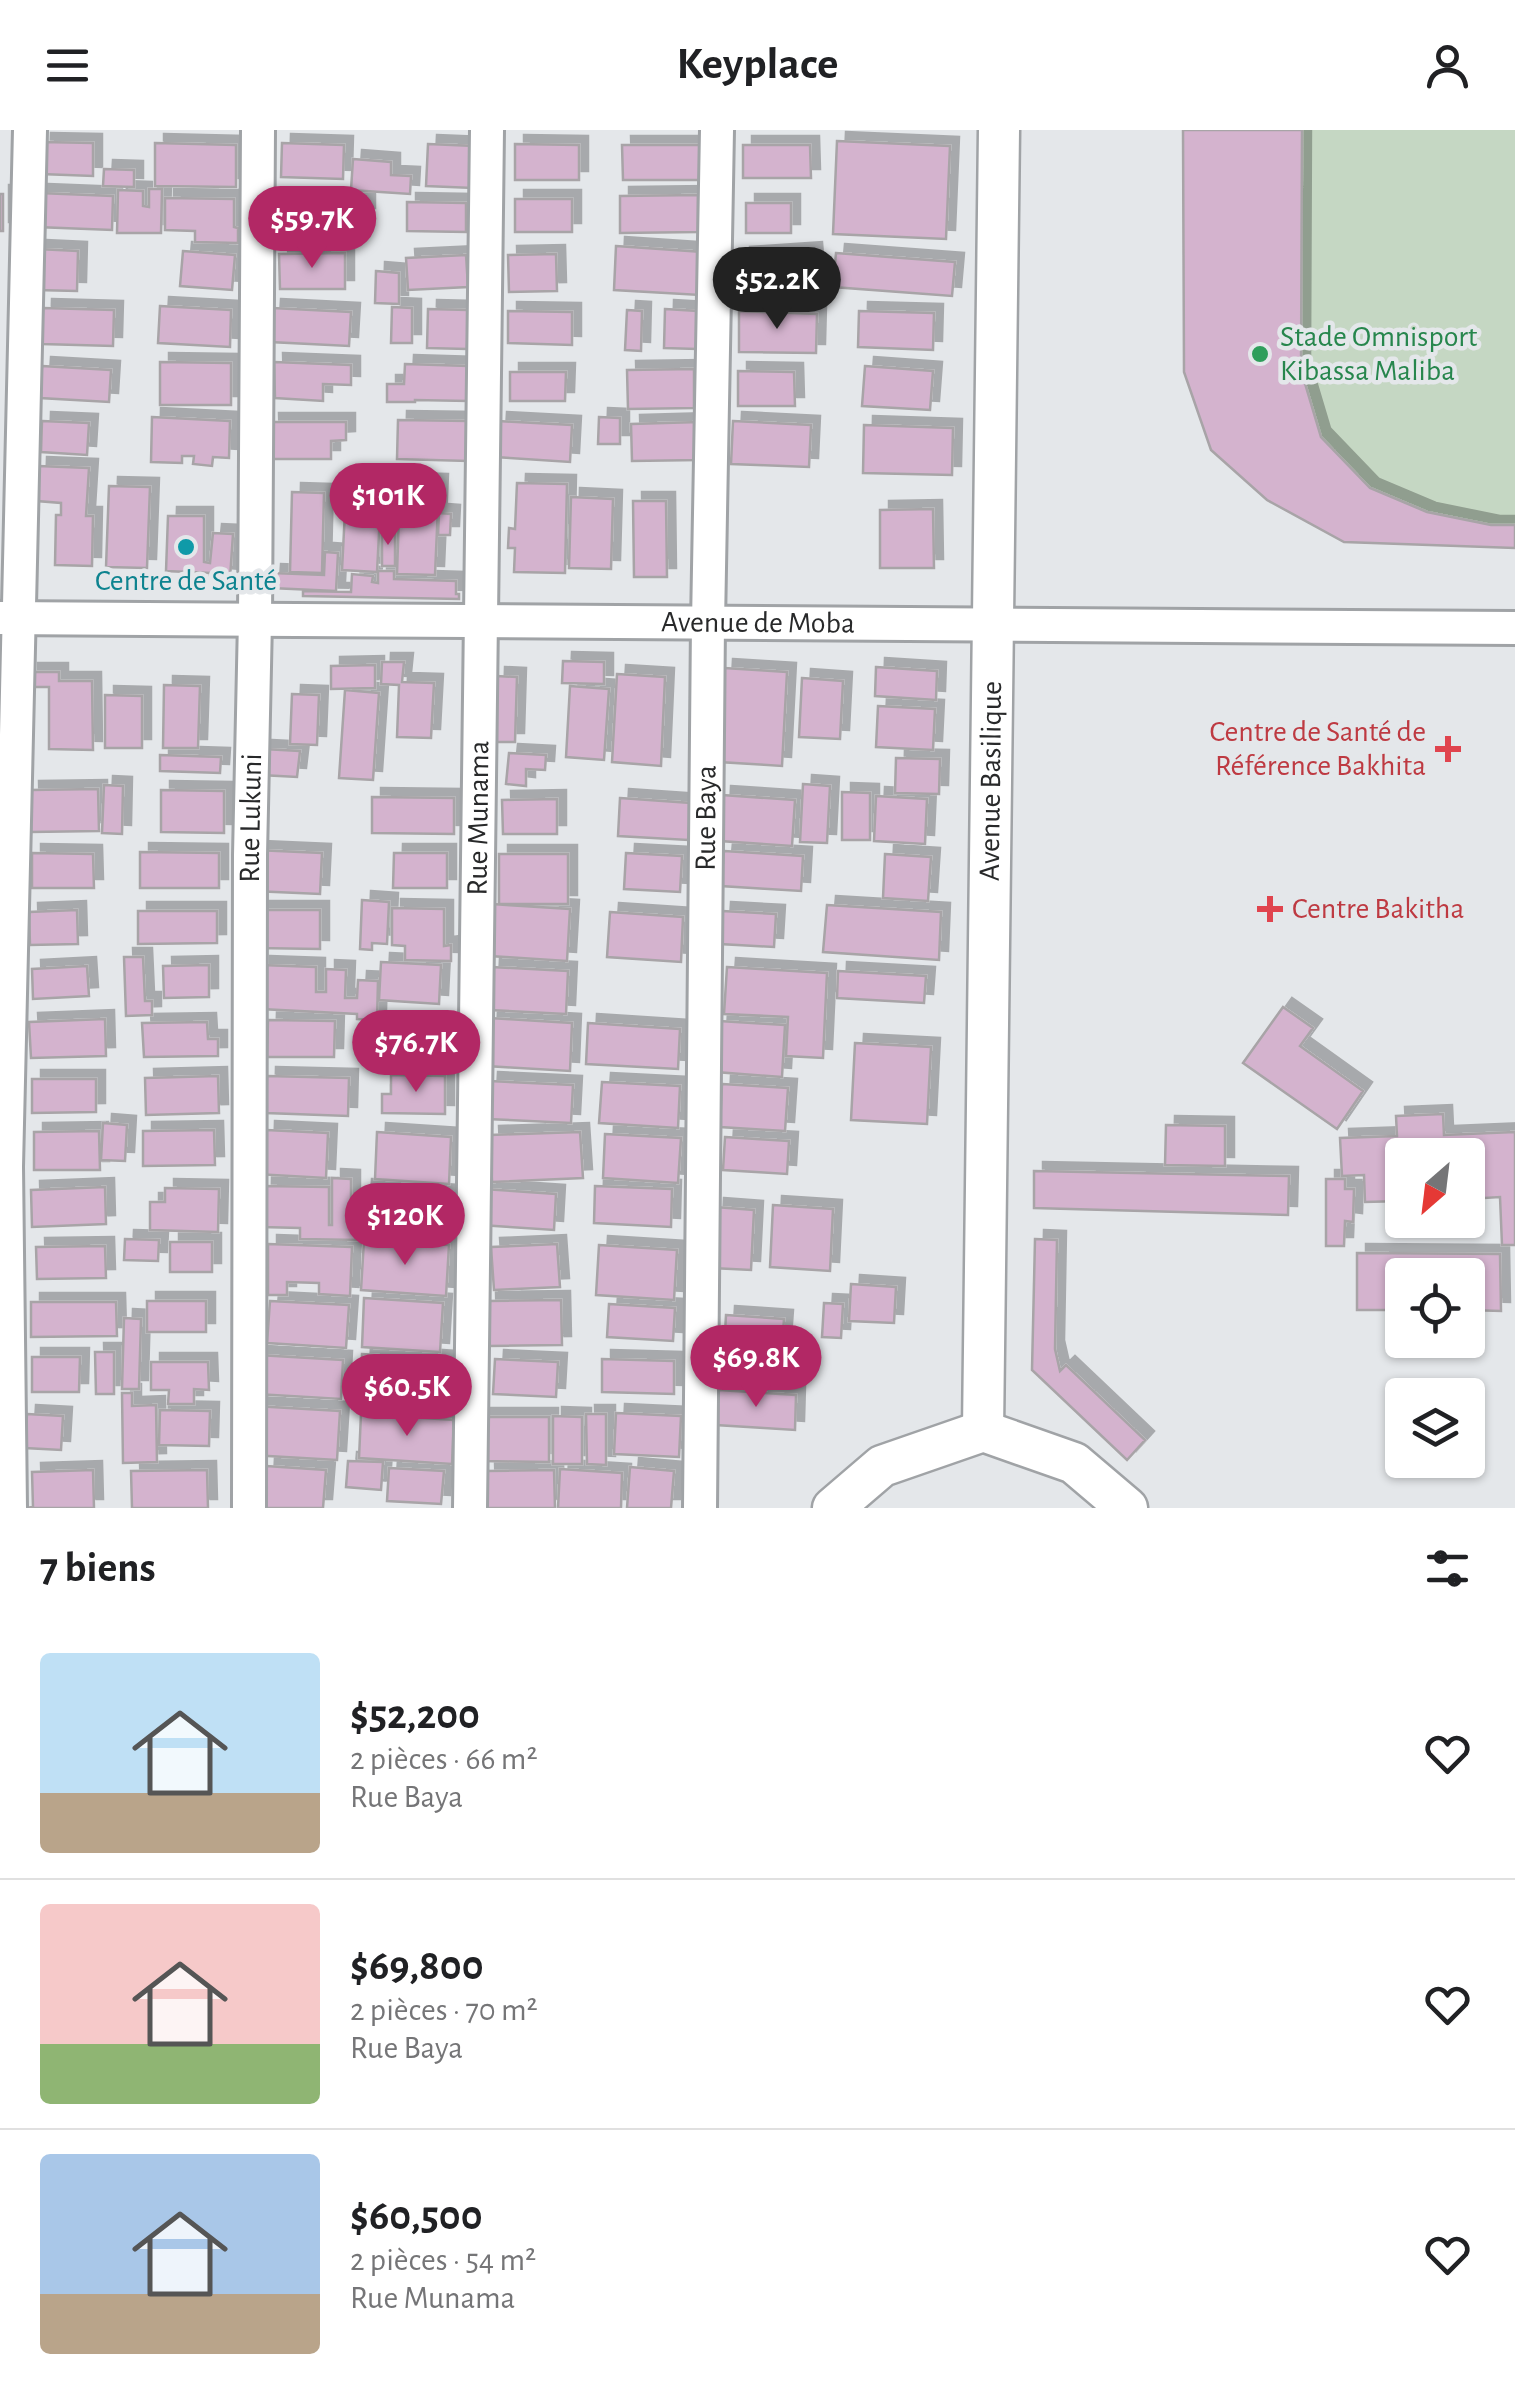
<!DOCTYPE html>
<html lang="fr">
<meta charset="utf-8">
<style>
:root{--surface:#fff;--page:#f2f2f2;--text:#202124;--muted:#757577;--line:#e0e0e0;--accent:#b22865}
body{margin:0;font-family:"Alegreya Sans",sans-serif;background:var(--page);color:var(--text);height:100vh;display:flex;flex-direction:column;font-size:38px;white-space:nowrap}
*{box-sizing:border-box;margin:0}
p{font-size:32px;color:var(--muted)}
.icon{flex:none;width:55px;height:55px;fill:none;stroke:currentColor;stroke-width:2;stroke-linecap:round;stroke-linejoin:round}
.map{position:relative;height:1378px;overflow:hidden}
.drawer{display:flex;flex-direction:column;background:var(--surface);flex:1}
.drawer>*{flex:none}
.needle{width:65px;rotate:208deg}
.buttons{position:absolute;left:1385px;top:1008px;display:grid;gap:20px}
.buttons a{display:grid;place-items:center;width:100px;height:100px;border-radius:10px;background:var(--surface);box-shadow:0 2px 8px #0004;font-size:50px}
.price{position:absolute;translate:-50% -85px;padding:0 22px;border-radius:35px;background:var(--accent);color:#fff;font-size:32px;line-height:65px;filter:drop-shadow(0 2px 5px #0008)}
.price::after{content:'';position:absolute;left:50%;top:60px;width:30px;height:22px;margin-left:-15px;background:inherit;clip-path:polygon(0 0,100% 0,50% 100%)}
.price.current{background:#222;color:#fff}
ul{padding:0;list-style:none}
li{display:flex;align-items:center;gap:30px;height:250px;padding:0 40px}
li+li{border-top:2px solid var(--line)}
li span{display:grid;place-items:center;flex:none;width:280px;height:200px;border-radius:10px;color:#555}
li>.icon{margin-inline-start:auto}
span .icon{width:120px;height:120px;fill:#fffc;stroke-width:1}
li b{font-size:42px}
h2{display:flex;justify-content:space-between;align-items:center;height:120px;padding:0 40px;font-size:42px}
header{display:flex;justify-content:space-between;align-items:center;height:130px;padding:0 40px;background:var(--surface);font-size:45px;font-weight:700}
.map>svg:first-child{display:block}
.green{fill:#c5d7c3}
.building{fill:#d4b3ce;stroke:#a8a4a7;stroke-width:2.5;filter:url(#shadow)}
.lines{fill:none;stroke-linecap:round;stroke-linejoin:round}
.minor-casing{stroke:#a0a3a6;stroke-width:38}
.tertiary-casing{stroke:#a0a3a6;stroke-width:45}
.minor{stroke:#fff;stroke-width:32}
.tertiary{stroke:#fff;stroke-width:40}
.leisure-dot{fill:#2e9e5b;stroke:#e4e7ea;stroke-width:4}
.culture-dot{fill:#0f9aa8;stroke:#e4e7ea;stroke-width:4}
.health-dot{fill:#e0444e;stroke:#e4e7ea;stroke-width:4}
.labels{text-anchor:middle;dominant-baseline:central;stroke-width:9;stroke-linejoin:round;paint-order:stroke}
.leisure-label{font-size:30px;fill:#27864d;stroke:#e4e7ea;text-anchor:start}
.culture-label{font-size:30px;fill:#0d838f;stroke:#e4e7ea}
.street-label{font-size:30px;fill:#28292a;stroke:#e4e7ea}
.health-label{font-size:30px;fill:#be3a42;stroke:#e4e7ea;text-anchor:end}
</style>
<header><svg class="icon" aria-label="menu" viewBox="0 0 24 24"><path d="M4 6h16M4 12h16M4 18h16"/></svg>Keyplace<svg class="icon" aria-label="person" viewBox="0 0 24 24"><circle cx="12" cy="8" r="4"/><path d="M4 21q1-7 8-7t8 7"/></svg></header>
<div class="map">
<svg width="1515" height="1378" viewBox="0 0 1515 1378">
<defs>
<filter id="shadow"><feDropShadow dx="9" dy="-9" stdDeviation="0" flood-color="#0004"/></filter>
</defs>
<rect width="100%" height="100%" fill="#e4e7ea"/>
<!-- green -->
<path class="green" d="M1183 0H1515V418L1344 412 1267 370 1211 320Z"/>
<!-- building -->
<path class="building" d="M1183 0H1302L1301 240 1321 307 1370 358 1427 382 1491 395H1515V418L1344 412 1267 370 1211 320 1184 242Z
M837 11 950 16 946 109 833 104Z
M42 12 93 13V46L41 44Z
M155 13 236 15V57L155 56Z
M282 13 344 15 343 49 281 47Z
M428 14 475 16 473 58 426 56Z
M515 14 579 15V50H515Z
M622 15H702L703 50H623Z
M743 15H810L811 48H743Z
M353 29 391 32V45L411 46 410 64 351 60Z
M104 39 134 40V57L103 56Z
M149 59H162L161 103H117L118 60 143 61V76L149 77Z
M39 63 113 66 112 100 37 97Z
M0 64H3V101H0Z
M698 65V102L620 103V66Z
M326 67 366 68V87H355V102H281L282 71 326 72Z
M165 68 234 69V97L238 98V113L195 112V101L165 100Z
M515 69H572V102H515Z
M407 72 466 73V102L407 101Z
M746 73H791V103H746Z
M616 116 703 122 700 165 614 160Z
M37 119 78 121 77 161 36 160Z
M183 121 235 125 232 160 180 156Z
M813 121 816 159 743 164 741 126Z
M345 123V159H280L279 124Z
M836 123 955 132 952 166 833 157Z
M556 124 557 161 509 162 508 125Z
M466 125 468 157 408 160 406 128Z
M376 141 399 143V174L375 173Z
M160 176 231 180 230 217 158 213Z
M392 177 412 178V213H391Z
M43 178 114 180 113 216 42 214Z
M272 178 351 182 349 216 270 212Z
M428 179 468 180 467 219 427 218Z
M665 179 698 181 697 219 664 218Z
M627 180 642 181 641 221 625 220Z
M508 181 572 182V215L508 213Z
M739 181 817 184 816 223 739 222Z
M859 181 934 183 933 220 858 217Z
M160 232 231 233V275H160Z
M274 232 351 235V255L323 254V271L275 268Z
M405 234 469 236 468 271 415 270V272H387V254H404Z
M42 236 111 240 109 272 40 268Z
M865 236 933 241 930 280 862 276Z
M694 239V278L628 279 627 240Z
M738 241 794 242 795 276H738Z
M510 242H566L565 271H510Z
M152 287 230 291 229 328 213 327 212 336 193 334 194 326H182V333L151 332Z
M599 287 620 288V314H598Z
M398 290 469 291 468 331 397 329Z
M42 291 89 293 87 325 41 322Z
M498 291 572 295 570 332 496 327Z
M733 291 811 295 809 337 731 334Z
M270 292H346V310L331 311V329H271Z
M699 292V330L632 331 631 294Z
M864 295 953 298 952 345 863 343Z
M38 336 89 338 86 386H93L92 436 55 435 56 385H61V373L37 371Z
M400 352 439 353 435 445 397 444Z
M517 353 567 354 565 443 514 442 515 418H508L509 398 515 399Z
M109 356 150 357 147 438 106 437Z
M292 362 324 363 322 443 290 442Z
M571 367 613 369 611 439 569 438Z
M633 371H666L667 447H634Z
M933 379 934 438H880V380Z
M345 381 380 384 377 442 342 440Z
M439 383 451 384 450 405H438Z
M168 386H204V432L210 433 213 403 233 404 230 448 210 446V443L166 441Z
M382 401H395V436H382Z
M325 422 338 423 336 461 271 458 272 443 324 445Z
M378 441H394V449L456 451V464H459V469L303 466V461L351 462 352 444 373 446 372 452 378 453Z
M563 531 604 532V554L562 553Z
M382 532H404L402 552 434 553 431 608 397 607 399 555 381 554Z
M375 535V558L331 559V536Z
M876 537 937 541 936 570 875 566Z
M724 538 787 542 782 636 719 632Z
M29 542H59V551H92L93 620 49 619V557H29Z
M617 544 665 547 661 636 612 632Z
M496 546 517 547 515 612H494Z
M802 548 843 551 840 609 799 607Z
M164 555 200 556 198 618H163Z
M570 556 609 559 604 630 566 627Z
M345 560 379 563 373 650 339 648Z
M292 564 319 565 317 615 290 614Z
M105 565 142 566V618H105Z
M878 576 935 579 933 620 876 617Z
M263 619 300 621 297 647 261 645Z
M509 623 546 625 545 640 526 639V656L506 654Z
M160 625 221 627 220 643 160 641Z
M896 628 940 629 939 664 895 663Z
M803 654 830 656 827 713 800 712Z
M104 655 123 656 122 704 102 703Z
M98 659 99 701 31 702 30 660Z
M161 660 224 661V703L161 702Z
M842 662 870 663V710H842Z
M722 665 795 670 792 716 720 711Z
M876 666 927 669 925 714 874 711Z
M372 667 454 668V704L372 703Z
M620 668 691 673 688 710 618 706Z
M557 669V704H503L502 670Z
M255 720 322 723 320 764 253 761Z
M724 721 803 726 801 761 721 756Z
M140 722 219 723V758H140Z
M32 723 93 724 94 758H32Z
M394 723H447V758H393Z
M626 723 682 726 680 762 624 759Z
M499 724H568V774H499Z
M885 724 931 727 928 771 883 768Z
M362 770 389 772 387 814 372 813V820L360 819Z
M492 774 570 779 567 831 489 826Z
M827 775 941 782 939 830 823 822Z
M392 778 444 779V816L451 815V831L405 830V816L392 815Z
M77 780 78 814 30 815 29 782Z
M256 780H320V819L256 818Z
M138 781H217V813L138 814Z
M722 781 776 784 774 817 720 814Z
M610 782 683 787 681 832 607 827Z
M124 827H143L145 871H152V885L126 886Z
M381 832 441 835 439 874 379 870Z
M209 835V867L164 868 163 836Z
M261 835 316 837V862H326V839L346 840 345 868H357L358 850 378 851 377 890 357 889V884L261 879Z
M87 836 89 866 33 869 32 839Z
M491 837 568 841 566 884 489 880Z
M727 837 827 843 823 928 786 926 788 887 724 884Z
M838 841 926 846 924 873 837 868Z
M1283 877 1313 898 1300 916 1363 961 1337 999 1243 933Z
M489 888 572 893 570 941 487 936Z
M105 889 106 926 31 928 29 892Z
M268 890 335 891 334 927H267Z
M387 891 442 892 441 924 387 923Z
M719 891 785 895 782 947 716 942Z
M207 892 208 909H218V926L144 927 142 893Z
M588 893 680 899 678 939 586 934Z
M855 913 931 917 927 994 851 990Z
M391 945 445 946V984L382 983V964H391Z
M218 946 219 983 146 985 145 948Z
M267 946 349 948 348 986 266 983Z
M32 949H96V982L32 983Z
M489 951 573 955 571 993 487 989Z
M602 952 680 956 678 998 599 993Z
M722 954 788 958 785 1001 720 997Z
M1443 984 1444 1005 1515 1002V1115H1502L1500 1067 1468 1069V1025H1402V1071L1365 1072 1364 1045 1342 1046 1340 1008 1397 1006 1396 986Z
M103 993 127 995 125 1031 101 1030Z
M1166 995 1225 996V1036L1165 1035Z
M214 1000 215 1035 143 1036V1001Z
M266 1000 328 1003 326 1048 255 1044 265 1032Z
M99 1001 100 1040H34V1002Z
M377 1002 451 1007 449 1054 375 1049Z
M580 1002 583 1048 492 1052 490 1005Z
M605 1004 681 1008 678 1053 603 1048Z
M725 1007 789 1011 787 1044 723 1040Z
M1034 1041 1289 1046 1288 1085 1034 1078Z
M332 1048 351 1049V1085L359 1086V1110L300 1109V1098L262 1097 263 1056 329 1057V1095H332Z
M1326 1049H1345V1059H1354L1353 1092 1345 1091 1344 1116H1326Z
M595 1056 672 1059 671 1097 594 1093Z
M105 1057 106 1094 32 1097 31 1060Z
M165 1058 219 1059 218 1102 150 1100V1072H165Z
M363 1058 450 1064 448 1102 361 1096Z
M483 1059 556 1064 554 1100 481 1095Z
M773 1075 833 1079 830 1141 770 1137Z
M715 1077 754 1080 751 1140 712 1138Z
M125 1109 159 1110 158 1131 124 1130Z
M1035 1109 1057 1110 1055 1219 1060 1241 1066 1235 1145 1310 1127 1330 1032 1240Z
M364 1110 449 1115 446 1166 361 1160Z
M170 1112H212V1142H170Z
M268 1114 352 1117 350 1166 319 1164V1153L287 1152V1165H268Z
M557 1114 560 1157 494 1160 491 1117Z
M599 1115 677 1120 674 1170 596 1165Z
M105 1116 106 1148 37 1149 36 1117Z
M1357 1123 1500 1124 1501 1181 1468 1180V1145H1402V1180H1357Z
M851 1154 896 1157 894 1193 849 1191Z
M364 1168 443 1173 440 1222 362 1217Z
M561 1170 562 1215 488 1216 487 1171Z
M147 1171H206V1202H147Z
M270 1171 349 1175 346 1218 267 1213Z
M31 1172H116L117 1206 31 1207Z
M824 1173 843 1174 841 1208 822 1207Z
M609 1174 675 1178 673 1211 607 1207Z
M726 1185 784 1189 780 1243 723 1239Z
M124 1188 141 1189 139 1259H122Z
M95 1222H114V1264H96Z
M362 1224 447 1230 445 1272 360 1267Z
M258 1225 343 1230 341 1269 256 1264Z
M32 1227H80L79 1262H32Z
M495 1229 558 1232 556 1267 493 1264Z
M602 1229 674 1231V1264L602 1262Z
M151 1232H208L209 1260 194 1259V1274H168L169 1260H151Z
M719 1260 796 1265 795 1300 716 1295Z
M122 1263H132V1276L156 1275 157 1332 123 1333Z
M254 1276 340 1281 337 1330 251 1325Z
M160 1280 210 1281 209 1316 159 1315Z
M616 1283 681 1286 679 1327 614 1324Z
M27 1284 63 1286 61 1320 25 1318Z
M361 1284 454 1290 452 1334 359 1328Z
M586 1284H606V1335L587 1334Z
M553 1286 582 1287V1334H553Z
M482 1287H549V1332L482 1331Z
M348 1331 383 1332 381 1360 346 1357Z
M266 1336 326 1340 323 1378H264Z
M630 1337 674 1341 671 1378H627Z
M389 1338 444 1341 441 1374 387 1371Z
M560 1339 622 1343 621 1378H558Z
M93 1340 94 1378H25L33 1377 32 1342Z
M207 1340 208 1378H132L131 1341Z
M554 1340 555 1378H487L486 1341Z"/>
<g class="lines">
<!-- minor casing -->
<g class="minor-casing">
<g id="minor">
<path id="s1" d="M0 488 1515 498"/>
<path d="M10 1378 6 1037 30 0"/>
<path id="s2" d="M249 1378 250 725 255 490 258 0"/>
<path id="s3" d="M470 1378 487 0"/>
<path id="s4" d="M700 1378 708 493 717 0"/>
</g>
</g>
<!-- tertiary casing -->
<g class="tertiary-casing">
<g id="tertiary">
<path id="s5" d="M983 1301 999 0"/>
<path d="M833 1378 882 1336 983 1301 1074 1333 1127 1378"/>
</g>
</g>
<!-- minor -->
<use href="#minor" class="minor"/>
<!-- tertiary -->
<use href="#tertiary" class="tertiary"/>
</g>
<!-- markers -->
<circle class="leisure-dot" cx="1260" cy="224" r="10"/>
<circle class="culture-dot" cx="186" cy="417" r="10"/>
<g class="health-dot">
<path d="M1443 604h10v10h10v10h-10v10h-10v-10h-10v-10h10z"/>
<path d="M1265 764h10v10h10v10h-10v10h-10v-10h-10v-10h10z"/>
</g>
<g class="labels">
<!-- leisure labels -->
<g class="leisure-label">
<text x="1280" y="207">Stade Omnisport<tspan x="1280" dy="34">Kibassa Maliba</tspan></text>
</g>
<!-- culture labels -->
<g class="culture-label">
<text x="186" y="451">Centre de Santé</text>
</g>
<!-- street labels -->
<g class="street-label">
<text stroke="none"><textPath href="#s1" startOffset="758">Avenue de Moba</textPath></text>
<text stroke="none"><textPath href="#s5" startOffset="650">Avenue Basilique</textPath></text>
<text stroke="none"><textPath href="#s2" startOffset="690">Rue Lukuni</textPath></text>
<text stroke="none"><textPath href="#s3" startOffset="690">Rue Munama</textPath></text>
<text stroke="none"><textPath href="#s4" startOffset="690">Rue Baya</textPath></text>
</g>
<!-- health labels -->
<g class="health-label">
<text x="1426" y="602">Centre de Santé de<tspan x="1426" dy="34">Référence Bakhita</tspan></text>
<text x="1292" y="779" text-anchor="start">Centre Bakitha</text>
</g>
</g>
</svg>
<div class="buttons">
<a><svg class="needle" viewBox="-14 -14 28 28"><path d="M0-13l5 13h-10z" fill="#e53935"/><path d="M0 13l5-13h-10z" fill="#757577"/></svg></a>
<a><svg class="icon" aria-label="locate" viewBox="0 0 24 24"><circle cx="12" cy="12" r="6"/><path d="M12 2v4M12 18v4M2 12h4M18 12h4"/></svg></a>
<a><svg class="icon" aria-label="layers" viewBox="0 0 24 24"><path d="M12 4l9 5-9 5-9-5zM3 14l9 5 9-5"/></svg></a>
</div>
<b class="price" style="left:312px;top:141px">$59.7K</b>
<b class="price current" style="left:777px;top:202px">$52.2K</b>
<b class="price" style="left:388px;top:418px">$101K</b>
<b class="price" style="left:416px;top:965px">$76.7K</b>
<b class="price" style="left:405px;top:1138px">$120K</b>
<b class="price" style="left:756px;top:1280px">$69.8K</b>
<b class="price" style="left:407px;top:1309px">$60.5K</b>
</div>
<section class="drawer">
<h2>7 biens<svg class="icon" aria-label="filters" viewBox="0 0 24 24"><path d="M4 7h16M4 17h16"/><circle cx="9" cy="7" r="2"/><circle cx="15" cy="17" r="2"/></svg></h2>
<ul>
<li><span style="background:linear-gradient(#bfe0f5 70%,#b9a48a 0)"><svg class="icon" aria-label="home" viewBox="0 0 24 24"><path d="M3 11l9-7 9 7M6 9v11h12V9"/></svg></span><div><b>$52,200</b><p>2 pièces · 66 m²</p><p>Rue Baya</p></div><svg class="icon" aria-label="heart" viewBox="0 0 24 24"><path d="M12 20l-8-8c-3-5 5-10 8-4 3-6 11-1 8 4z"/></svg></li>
<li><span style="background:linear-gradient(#f6c9c9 70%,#8fb573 0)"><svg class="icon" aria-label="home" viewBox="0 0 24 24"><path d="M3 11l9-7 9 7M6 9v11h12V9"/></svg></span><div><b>$69,800</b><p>2 pièces · 70 m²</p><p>Rue Baya</p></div><svg class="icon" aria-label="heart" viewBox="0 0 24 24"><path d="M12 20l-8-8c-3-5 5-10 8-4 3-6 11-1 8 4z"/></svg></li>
<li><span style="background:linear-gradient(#a9c7e8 70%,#b9a48a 0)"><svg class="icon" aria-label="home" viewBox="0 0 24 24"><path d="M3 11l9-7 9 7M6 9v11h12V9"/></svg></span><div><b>$60,500</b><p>2 pièces · 54 m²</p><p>Rue Munama</p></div><svg class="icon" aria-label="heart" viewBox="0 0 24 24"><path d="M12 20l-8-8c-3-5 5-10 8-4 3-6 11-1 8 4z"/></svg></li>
</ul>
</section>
